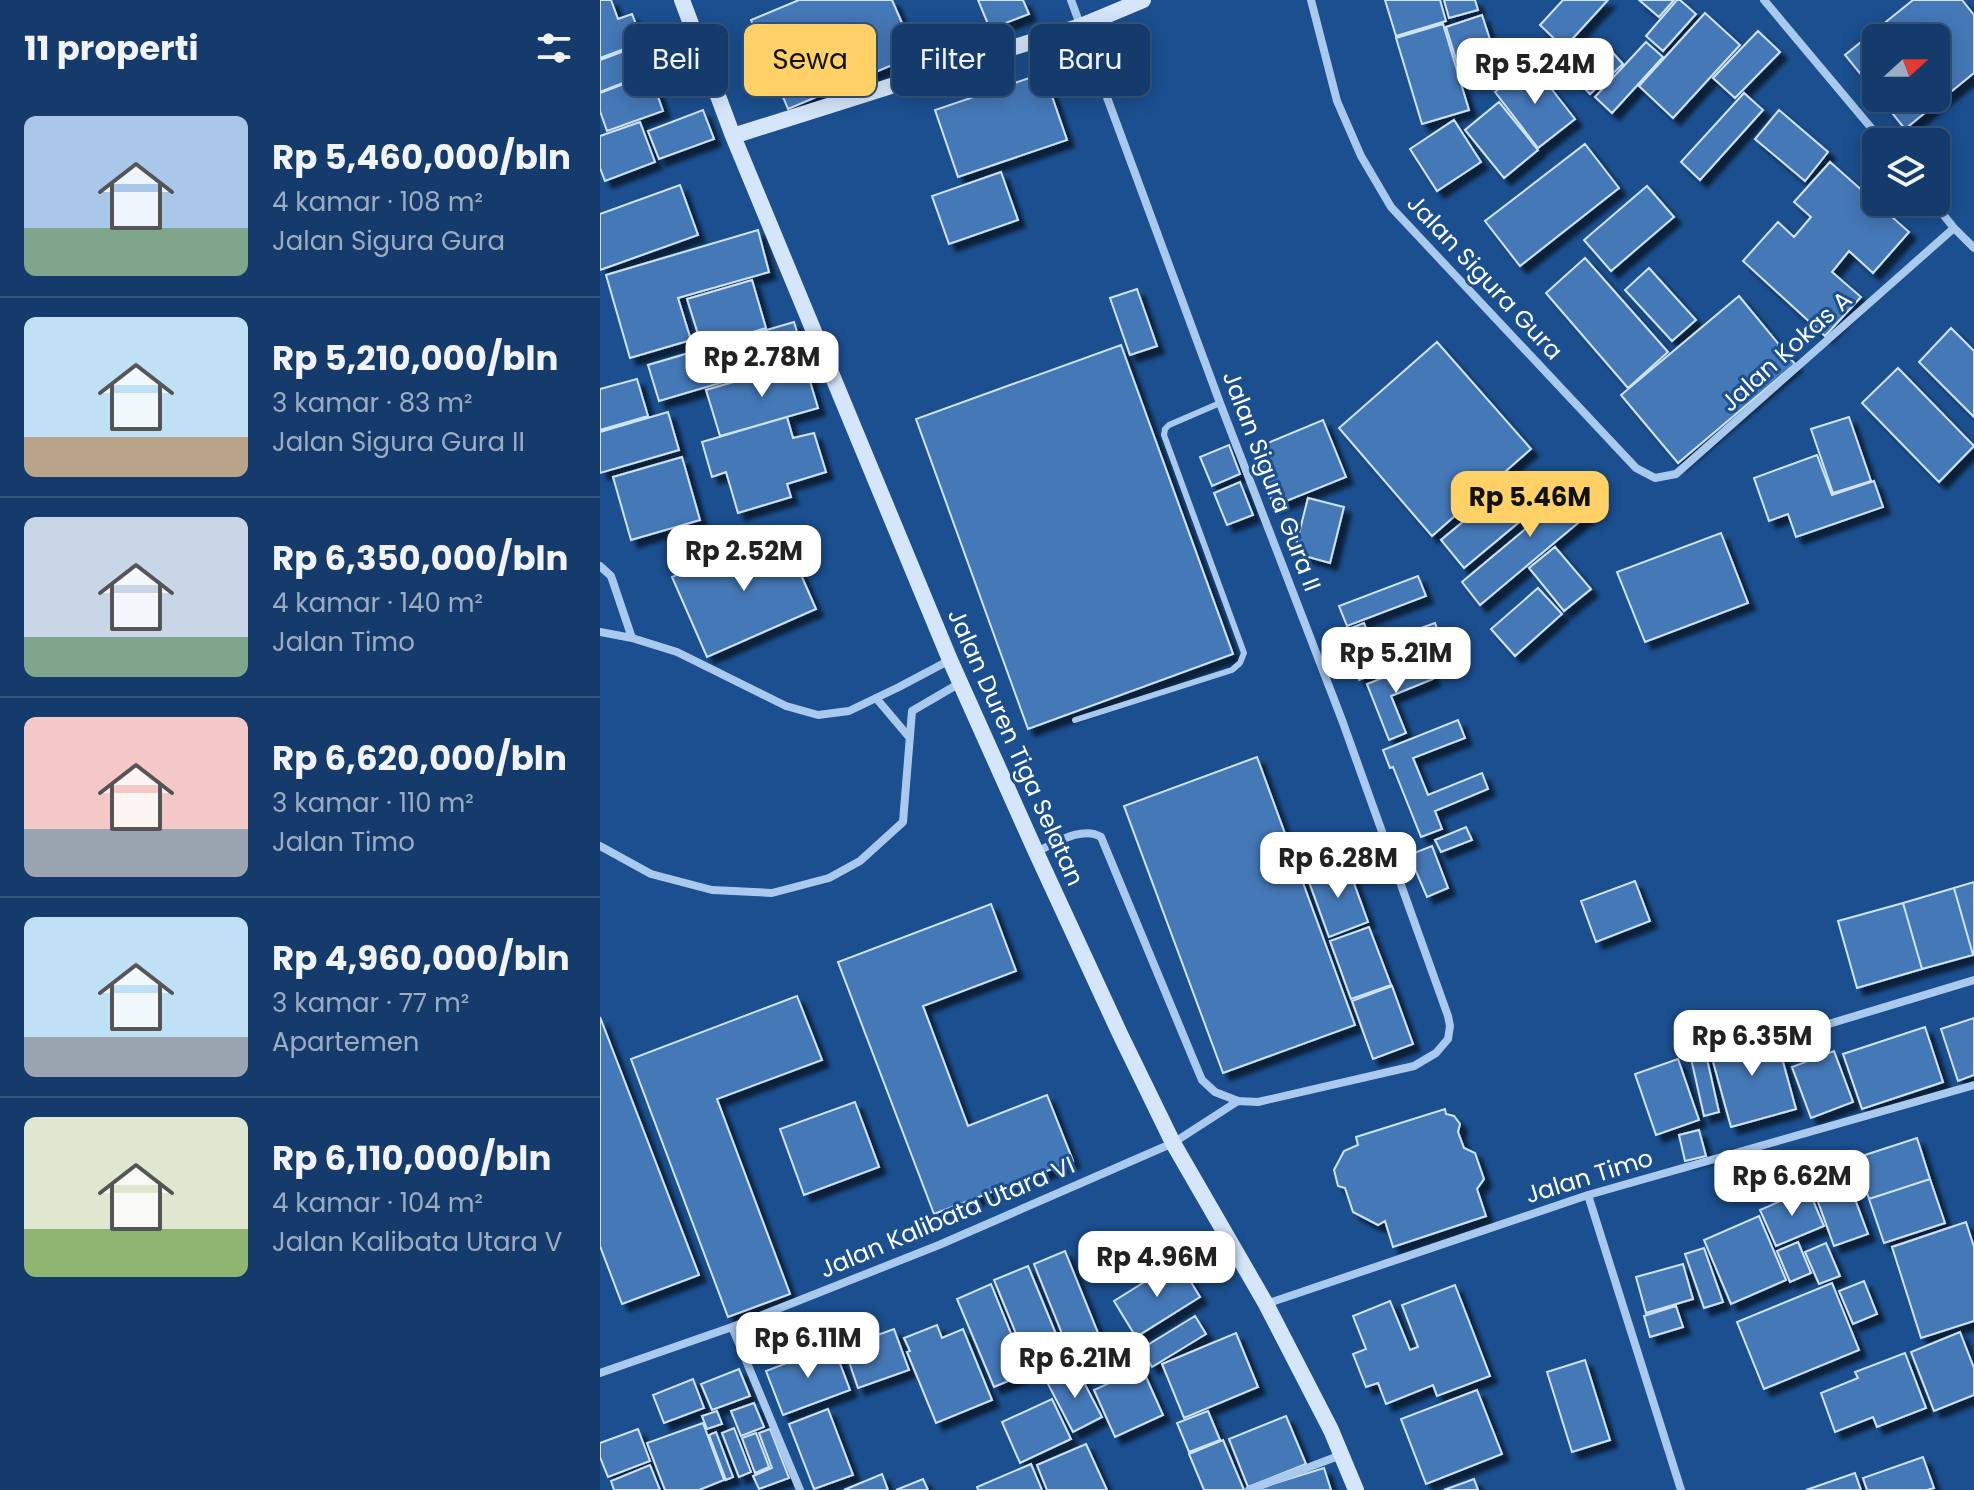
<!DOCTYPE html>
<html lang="id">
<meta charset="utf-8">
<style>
:root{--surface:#143b6b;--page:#1d4271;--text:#f1f3f6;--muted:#9dadc1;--line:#33557e;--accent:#ffd166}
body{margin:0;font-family:Poppins,sans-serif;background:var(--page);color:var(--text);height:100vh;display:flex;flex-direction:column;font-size:30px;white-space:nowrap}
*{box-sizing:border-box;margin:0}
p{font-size:26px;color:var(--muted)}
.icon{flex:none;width:44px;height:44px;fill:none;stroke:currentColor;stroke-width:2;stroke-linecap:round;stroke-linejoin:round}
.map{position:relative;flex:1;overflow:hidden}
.side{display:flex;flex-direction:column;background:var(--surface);width:600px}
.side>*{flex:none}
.banner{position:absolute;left:24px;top:24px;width:760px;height:72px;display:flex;gap:16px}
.needle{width:52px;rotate:69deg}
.controls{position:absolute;left:1262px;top:24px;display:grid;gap:16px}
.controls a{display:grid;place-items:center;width:88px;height:88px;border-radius:12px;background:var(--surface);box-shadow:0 4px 20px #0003,0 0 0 2px var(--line);font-size:40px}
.price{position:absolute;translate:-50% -68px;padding:0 18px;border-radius:16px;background:#fff;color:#222;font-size:26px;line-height:52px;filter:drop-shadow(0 2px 4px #0008)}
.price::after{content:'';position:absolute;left:50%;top:48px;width:24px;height:18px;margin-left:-12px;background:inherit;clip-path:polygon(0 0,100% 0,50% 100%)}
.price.on{background:var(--accent);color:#111}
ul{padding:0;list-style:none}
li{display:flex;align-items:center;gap:24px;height:200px;padding:0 24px}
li+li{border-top:2px solid var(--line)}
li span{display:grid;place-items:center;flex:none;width:224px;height:160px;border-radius:12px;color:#555}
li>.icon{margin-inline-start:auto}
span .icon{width:96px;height:96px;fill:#fffc;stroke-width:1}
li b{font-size:34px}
h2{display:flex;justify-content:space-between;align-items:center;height:96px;padding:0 24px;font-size:34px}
.pill{padding:0 28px;border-radius:12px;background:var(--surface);box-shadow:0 4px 20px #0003,0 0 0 2px var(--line);font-size:28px;line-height:72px}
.pill.on{background:var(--accent);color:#111}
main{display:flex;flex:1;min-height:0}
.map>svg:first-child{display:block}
.building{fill:#4478b7;stroke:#cfe3fa;stroke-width:2;filter:url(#shadow)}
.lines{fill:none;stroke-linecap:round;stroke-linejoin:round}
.lane{stroke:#a9c9ee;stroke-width:6}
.street{stroke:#a9c9ee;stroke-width:8}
.secondary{stroke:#d6e6fa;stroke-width:16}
.labels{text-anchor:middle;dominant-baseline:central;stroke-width:6;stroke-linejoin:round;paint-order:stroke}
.street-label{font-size:24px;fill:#fff;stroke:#1b4f8f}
</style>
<main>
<section class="side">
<h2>11 properti<svg class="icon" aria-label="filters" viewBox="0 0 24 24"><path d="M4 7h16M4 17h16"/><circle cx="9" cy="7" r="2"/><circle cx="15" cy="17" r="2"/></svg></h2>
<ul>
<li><span style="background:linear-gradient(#a9c7e8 70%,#7fa58c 0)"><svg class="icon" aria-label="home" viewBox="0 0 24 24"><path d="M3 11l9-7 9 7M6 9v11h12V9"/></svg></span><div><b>Rp 5,460,000/bln</b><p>4 kamar · 108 m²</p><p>Jalan Sigura Gura</p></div></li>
<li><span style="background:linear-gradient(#bfe0f5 75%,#b9a48a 0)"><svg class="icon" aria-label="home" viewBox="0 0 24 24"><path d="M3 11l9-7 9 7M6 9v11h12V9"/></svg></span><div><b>Rp 5,210,000/bln</b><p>3 kamar · 83 m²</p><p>Jalan Sigura Gura II</p></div></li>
<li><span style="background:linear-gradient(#c9d6e8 75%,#7fa58c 0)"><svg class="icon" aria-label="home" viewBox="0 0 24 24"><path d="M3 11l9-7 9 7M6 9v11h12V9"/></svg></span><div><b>Rp 6,350,000/bln</b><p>4 kamar · 140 m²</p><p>Jalan Timo</p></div></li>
<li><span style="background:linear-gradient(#f6c9c9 70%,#9aa5b1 0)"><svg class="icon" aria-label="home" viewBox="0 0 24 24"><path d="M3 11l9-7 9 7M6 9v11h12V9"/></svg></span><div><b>Rp 6,620,000/bln</b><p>3 kamar · 110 m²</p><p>Jalan Timo</p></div></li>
<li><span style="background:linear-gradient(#bfe0f5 75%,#9aa5b1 0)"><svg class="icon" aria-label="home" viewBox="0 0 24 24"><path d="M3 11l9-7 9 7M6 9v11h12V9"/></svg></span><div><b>Rp 4,960,000/bln</b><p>3 kamar · 77 m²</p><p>Apartemen</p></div></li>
<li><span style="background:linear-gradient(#dfe7d0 70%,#8fb573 0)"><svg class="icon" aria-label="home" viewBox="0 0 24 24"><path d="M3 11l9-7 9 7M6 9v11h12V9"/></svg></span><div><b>Rp 6,110,000/bln</b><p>4 kamar · 104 m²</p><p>Jalan Kalibata Utara V</p></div></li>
</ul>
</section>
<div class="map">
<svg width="1374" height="1490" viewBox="0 0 1374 1490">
<defs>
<filter id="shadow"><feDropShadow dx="7" dy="7" stdDeviation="2" flood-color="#0009"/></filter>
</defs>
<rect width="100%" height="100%" fill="#1b4f8f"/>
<!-- building -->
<path class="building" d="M0 0H11L18 19 32 14 43 42 0 58Z
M199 0H292L316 55 188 109 151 20Z
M378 0H423L429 14 390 29Z
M785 0H840L846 21 796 36Z
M844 0H875L878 10 849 18Z
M963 0H1008L964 48 940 25Z
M1039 0H1074L1059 17Z
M1077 0H1080L1096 14 1063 51 1046 36Z
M1313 0H1362L1374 15V73L1305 129 1280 98H1336V38H1276V93L1245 55Z
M1105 13 1140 45 1073 118 1039 86Z
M882 15 897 61 860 72 846 27Z
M843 24 869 110 822 124 796 38Z
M1158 31 1180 52 1135 98 1113 78Z
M49 42 59 69 0 92V60Z
M1046 42 1063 57 1012 113 995 97Z
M1005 44 1023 64 990 94 972 75Z
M932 64 975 119 938 148 895 92Z
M444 73 467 140 358 177 335 110Z
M50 74 63 111 7 131 0 111V93Z
M1144 93 1163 110 1100 180 1081 162Z
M899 102 938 150 904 178 865 130Z
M103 110 114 139 59 159 48 131Z
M1179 110 1228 152 1205 181 1155 139Z
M854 120 881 162 837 191 810 149Z
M40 122 55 162 5 181 0 168V136Z
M985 144 1019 188 920 266 885 221Z
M1230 162 1309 232 1273 273 1249 251 1232 272 1261 297 1225 336 1143 261 1178 222 1194 237 1211 217 1194 202Z
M401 172 418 220 349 244 332 196Z
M80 185 98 235 0 270V214Z
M1047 186 1074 217 1011 271 984 240Z
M158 230 169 272 78 298 91 340 30 358 6 275Z
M985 258 1068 352 1028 388 946 293Z
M1049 268 1096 320 1072 341 1025 290Z
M152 280 166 328 102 347 87 299Z
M537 289 557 346 530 355 510 298Z
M1139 296 1195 364 1078 463 1021 395Z
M194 322 205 358 59 401 48 365Z
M1351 328 1374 351V417L1319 362Z
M837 342 931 449 832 536 739 428Z
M521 345 633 654 428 729 316 419Z
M204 361 218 408 120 436 106 390Z
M1298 368 1374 446 1339 482 1262 403Z
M37 379 48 416 0 430V389Z
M68 412 79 450 0 473V432Z
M187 417 193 438 214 433 226 472 187 484 191 497 138 513 126 472 112 477 102 442Z
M1249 417 1271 481 1233 493 1211 429Z
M723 420 746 477 674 506 651 450Z
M629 445 640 474 612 486 600 457Z
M1217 455 1232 495 1274 481 1283 507 1196 537 1188 514 1169 521 1154 478Z
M82 457 100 520 31 540 13 477Z
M956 474 990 513 880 605 862 582 941 516 926 499Z
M640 482 653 515 627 525 614 493Z
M895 495 918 523 864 568 841 540Z
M708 498 744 507 730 563 694 553Z
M181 529 216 609 107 657 72 577Z
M1121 533 1148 603 1045 642 1017 572Z
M955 547 991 589 964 611 929 568Z
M818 576 826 596 747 626 739 606Z
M938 588 962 614 915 656 891 629Z
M764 623 782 671 759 680 741 632Z
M835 623 843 645 797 662 789 639Z
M826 661 833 679 791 696 806 733 789 740 767 684Z
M858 720 865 738 813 758 828 795 882 773 888 789 835 811 842 829 821 837 793 767 790 768 783 750Z
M657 757 755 1025 623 1073 524 806Z
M866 827 872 840 841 852 835 840Z
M832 846 848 888 827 897 809 855Z
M747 864 768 922 729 937 708 879Z
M1035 881 1050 921 996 942 981 901Z
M1374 882V955H1373L1354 888Z
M1354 888 1373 955 1322 969 1303 903Z
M1303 903 1322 969 1257 988 1238 921Z
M391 904 416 971 323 1006 368 1126 447 1095 473 1161 334 1214 238 962Z
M769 927 791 985 751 999 730 941Z
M792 986 813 1044 773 1059 752 1001Z
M197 996 222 1060 117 1099 190 1294 128 1317 31 1059Z
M0 1017 99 1275 22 1304 0 1246Z
M1374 1018V1075L1358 1081 1341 1029Z
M1325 1027 1343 1082 1262 1109 1243 1054Z
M1174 1029 1196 1109 1131 1127 1109 1047Z
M1105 1050 1119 1112 1104 1116 1090 1054Z
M1234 1051 1253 1102 1211 1118 1192 1067Z
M1078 1059 1099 1120 1056 1135 1035 1074Z
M255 1102 279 1167 204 1195 180 1129Z
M845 1109 846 1114 854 1116 860 1124 858 1132 864 1148 875 1153 884 1179 877 1189 886 1216 793 1247 785 1221 778 1225 753 1212 745 1188 738 1186 734 1170 744 1151 758 1145 756 1137Z
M1099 1130 1106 1156 1085 1161 1079 1135Z
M1317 1138 1330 1179 1269 1199 1256 1158Z
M1246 1175 1268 1234 1234 1246 1213 1188Z
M1330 1179 1345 1223 1284 1243 1269 1199Z
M1208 1189 1224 1226 1176 1246 1160 1210Z
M1159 1216 1186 1280 1131 1304 1104 1240Z
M1366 1222 1374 1247V1321L1321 1338 1292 1247Z
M1198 1242 1211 1273 1190 1282 1177 1251Z
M1226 1243 1240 1276 1219 1284 1205 1252Z
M1104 1248 1123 1302 1104 1308 1085 1254Z
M465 1251 498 1333 467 1346 434 1264Z
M578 1261 600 1297 536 1337 514 1301Z
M1083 1264 1093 1299 1046 1313 1036 1277Z
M428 1266 463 1351 429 1365 394 1280Z
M1264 1281 1277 1314 1253 1324 1239 1291Z
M1232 1283 1259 1350 1164 1389 1137 1322Z
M391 1284 427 1373 394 1387 357 1299Z
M855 1285 890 1376 837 1396 833 1385 786 1404 778 1383 766 1387 753 1354 766 1349 753 1316 790 1301 810 1350 818 1347 802 1305Z
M1076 1306 1083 1327 1050 1337 1044 1316Z
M595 1316 606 1334 552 1367 541 1349Z
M337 1325 342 1338 363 1329 392 1400 336 1423 307 1352 310 1351 304 1338Z
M294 1329 309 1370 258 1388 244 1347Z
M1360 1332 1374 1368V1395L1334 1411 1311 1352Z
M636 1333 658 1387 584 1418 562 1364Z
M233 1345 250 1390 183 1415 166 1371Z
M1305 1353 1326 1408 1277 1427 1273 1417 1235 1432 1221 1393 1258 1378 1255 1372Z
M985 1360 1010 1440 972 1452 947 1372Z
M542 1368 563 1415 515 1437 494 1390Z
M139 1369 150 1396 112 1410 101 1384Z
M477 1369 502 1417 473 1432 448 1384Z
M93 1379 104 1408 64 1423 53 1395Z
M877 1390 902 1454 826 1484 801 1419Z
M452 1399 471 1439 420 1463 402 1422Z
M154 1403 164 1427 141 1436 131 1411Z
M228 1409 253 1475 214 1489 189 1424Z
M117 1411 122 1424 107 1429 102 1416Z
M608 1411 620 1440 589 1452 577 1423Z
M686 1416 706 1464 648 1487 629 1439Z
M103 1423 124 1480 99 1490H65L47 1443Z
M134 1428 151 1472 139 1477 122 1433Z
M38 1429 50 1461 8 1477 0 1457V1443Z
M170 1429 189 1478 159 1489 153 1476 172 1468 159 1433Z
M116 1432 133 1477 126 1480 109 1435Z
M156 1433 169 1467 155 1473 142 1438Z
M623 1440 644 1490H604L589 1454Z
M486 1444 507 1490H447L437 1465Z
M1323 1457 1334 1488 1327 1490H1267L1263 1478Z
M431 1464 442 1490H378L377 1487Z
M50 1465 60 1490H14L11 1481Z
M724 1468 731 1490H653Z
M1255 1473 1261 1490H1206Z
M282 1474 288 1490H244Z
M323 1479 328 1490H296Z
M874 1479 878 1490H844Z"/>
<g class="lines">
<!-- lane -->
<path class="lane" d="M475 720 632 670 640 663 644 653 564 435 565 429 569 425 620 403"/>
<!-- street -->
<path class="street" d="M711 0 737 101 761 156 791 207 1036 468 1055 478 1076 474 1354 228
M1164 0 1283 142
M1333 202 1354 228 1374 248
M0 566 11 576 32 638
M0 632 32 638 77 652 186 706 218 715 249 711 299 687 350 660
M276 698 309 737
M0 846 51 874 112 890 172 893 229 878 260 861 303 822 312 711 360 683
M436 852C454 844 482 825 501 837L594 1061 602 1080 615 1092 638 1101 658 1102 814 1066 836 1053 848 1039 850 1026 848 1016 742 720 620 403 471 0
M1189 1036 1374 980
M988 1195 1081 1490
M666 1304 988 1195 1374 1085
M132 1327 200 1490
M0 1373 132 1327 339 1245 573 1143 638 1101
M649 1490 741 1455"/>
<!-- secondary -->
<path class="secondary" d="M82 0 133 136 350 660 436 852 520 1034 573 1143 666 1304 731 1430 756 1490
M133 136 481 26 543 0"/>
</g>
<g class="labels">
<!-- street labels -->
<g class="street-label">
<text transform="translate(885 277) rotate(47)">Jalan Sigura Gura</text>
<text transform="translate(1186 351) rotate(-42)">Jalan Kokas A</text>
<text transform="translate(672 481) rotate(69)">Jalan Sigura Gura II</text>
<text transform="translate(416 747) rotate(66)">Jalan Duren Tiga Selatan</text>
<text transform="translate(989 1176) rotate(-17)">Jalan Timo</text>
<text transform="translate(347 1217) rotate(-23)">Jalan Kalibata Utara VI</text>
</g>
</g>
</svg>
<div class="controls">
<a><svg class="needle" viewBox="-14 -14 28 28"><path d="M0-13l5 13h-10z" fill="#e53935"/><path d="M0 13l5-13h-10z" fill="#9dadc1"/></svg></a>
<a><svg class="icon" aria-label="layers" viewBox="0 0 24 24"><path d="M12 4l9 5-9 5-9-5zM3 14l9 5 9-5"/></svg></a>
</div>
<b class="price" style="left:935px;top:106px">Rp 5.24M</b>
<b class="price" style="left:162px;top:399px">Rp 2.78M</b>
<b class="price on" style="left:930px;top:539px">Rp 5.46M</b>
<b class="price" style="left:144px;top:593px">Rp 2.52M</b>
<b class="price" style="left:796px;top:695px">Rp 5.21M</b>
<b class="price" style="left:738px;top:900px">Rp 6.28M</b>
<b class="price" style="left:1152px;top:1078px">Rp 6.35M</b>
<b class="price" style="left:1192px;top:1218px">Rp 6.62M</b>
<b class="price" style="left:557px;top:1299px">Rp 4.96M</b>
<b class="price" style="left:208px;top:1380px">Rp 6.11M</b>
<b class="price" style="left:475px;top:1400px">Rp 6.21M</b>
<div class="banner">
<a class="pill">Beli</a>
<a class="pill on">Sewa</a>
<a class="pill">Filter</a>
<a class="pill">Baru</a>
</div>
</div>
</main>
